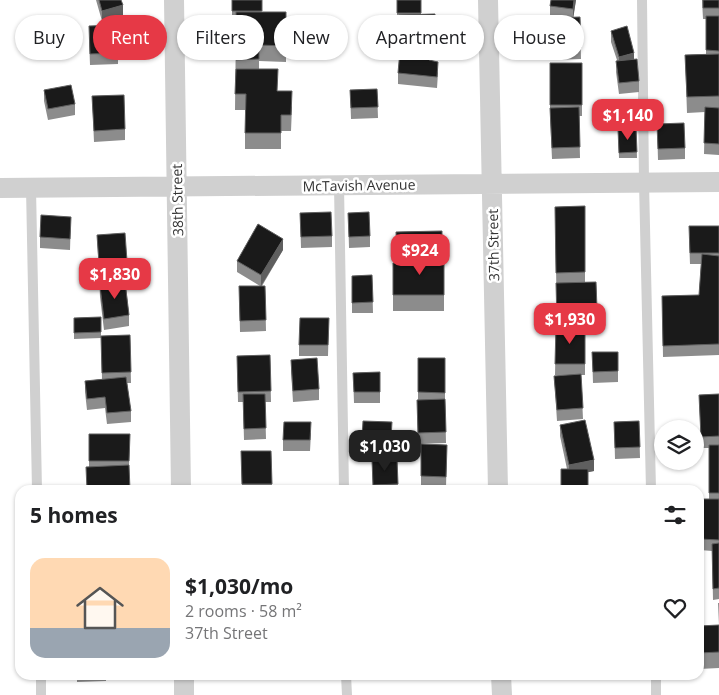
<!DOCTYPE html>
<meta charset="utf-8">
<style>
:root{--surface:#fff;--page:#f2f2f2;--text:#202124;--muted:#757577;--accent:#e63946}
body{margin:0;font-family:"Open Sans",sans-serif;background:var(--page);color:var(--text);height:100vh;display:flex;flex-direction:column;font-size:19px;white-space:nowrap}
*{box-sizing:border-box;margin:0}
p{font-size:16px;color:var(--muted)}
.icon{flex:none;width:28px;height:28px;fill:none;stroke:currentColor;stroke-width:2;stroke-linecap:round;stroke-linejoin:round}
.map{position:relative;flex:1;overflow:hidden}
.side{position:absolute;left:15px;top:485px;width:689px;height:195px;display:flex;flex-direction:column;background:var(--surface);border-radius:15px;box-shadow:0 1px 4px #0004}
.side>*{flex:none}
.banner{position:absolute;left:15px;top:15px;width:690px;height:45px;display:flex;gap:10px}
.fabs{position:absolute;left:654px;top:420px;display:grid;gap:10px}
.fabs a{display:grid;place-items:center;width:50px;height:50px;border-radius:50%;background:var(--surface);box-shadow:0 1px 4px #0004;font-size:25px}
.price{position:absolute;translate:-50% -42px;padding:0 11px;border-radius:10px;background:var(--accent);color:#fff;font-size:16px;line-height:32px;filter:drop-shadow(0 1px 2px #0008)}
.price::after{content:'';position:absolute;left:50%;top:30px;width:15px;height:11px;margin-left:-8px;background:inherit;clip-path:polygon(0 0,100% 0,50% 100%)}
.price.selected{background:#222;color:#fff}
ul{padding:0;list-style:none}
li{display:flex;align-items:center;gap:15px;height:125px;padding:0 15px}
li span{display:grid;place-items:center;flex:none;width:140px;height:100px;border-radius:15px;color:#555}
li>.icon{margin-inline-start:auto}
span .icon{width:60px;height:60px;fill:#fffc;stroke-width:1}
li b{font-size:21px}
h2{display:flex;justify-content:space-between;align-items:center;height:60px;padding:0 15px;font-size:21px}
.chip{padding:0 18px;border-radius:22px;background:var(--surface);box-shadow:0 1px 4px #0004;font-size:18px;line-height:45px}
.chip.selected{background:var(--accent);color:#fff}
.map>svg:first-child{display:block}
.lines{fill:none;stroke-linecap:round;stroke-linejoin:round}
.service{stroke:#d0d0d0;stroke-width:10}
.minor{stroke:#d0d0d0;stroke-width:20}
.wall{fill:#8c8c8c}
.shaded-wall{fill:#5f5f5f}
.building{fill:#1a1a1a;stroke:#5f5f5f}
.labels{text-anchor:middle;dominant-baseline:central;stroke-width:5;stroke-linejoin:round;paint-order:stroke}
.street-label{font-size:14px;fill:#333;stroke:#fff}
</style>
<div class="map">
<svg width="719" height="695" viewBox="0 0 719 695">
<rect width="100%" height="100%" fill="#fff"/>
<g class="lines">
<!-- service -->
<path class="service" d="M642 0 644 182 651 490
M339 185 344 490
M31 188 37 490
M41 675V695
M346 675 347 695
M656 675V695"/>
<!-- minor -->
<path class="minor" d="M174 0 181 490
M488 0 498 490
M0 188 719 182
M184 675V695
M501 675 502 695"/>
</g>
<!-- wall -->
<path class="wall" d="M96 0H121L123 16 102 21Z
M232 0 262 12H286V62L259 61V69L277 91 292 107 291 131H281V149H245V110H235L236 22H232Z
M397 0H421V14H435V43H431L430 60 438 73 437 88 398 84V73L401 44H399V24H397Z
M551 0H576L573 17H580L581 59 552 60 551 29 556 18 550 17V6Z
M702 0H719V155L704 154 705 112 687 113 685 55 706 54V19H703Z
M611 31 639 81V92L619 94 616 72 617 60 611 42Z
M89 37 118 53V64L90 65Z
M550 63H582V116H579L580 158 552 159 550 116Z
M377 89 378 118 351 119 350 90Z
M44 90 75 104V115L48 120 44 101Z
M92 96 125 129V140L94 142Z
M657 124 685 148V159L658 160Z
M636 128 637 158H619L618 129Z
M585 206V282H596L597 320H585V375H581L583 419 557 421 554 376 564 375H555L556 326H557L555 207Z
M300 213 332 236V247L301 248Z
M348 213 370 236V247L349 248Z
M71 217 70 250 40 248V237Z
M719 226V355L663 357 662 296 699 295 701 264H690L689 237Z
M442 231V254H444V311H393V263H397L396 232Z
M97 235 128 275V286H126L129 315V326L104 330 100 297Z
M283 250 262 286H265L266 331 240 332 239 286H260L237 272V261Z
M372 275 373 313H352V276Z
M101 317V338L74 339V318Z
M329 318 328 356H299V345Z
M130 335 131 383H127L131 411V422L107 424 105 408 87 410 85 392V381L102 379 101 336Z
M592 352 618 371V382L593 383Z
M270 355 271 402H265L266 439 244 440 243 402H238L237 356Z
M418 358H445V399L446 443 418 444 417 411 418 400Z
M291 360 319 389V400L293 402 291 371Z
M380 372V403H354L353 373Z
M719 394V599L713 600 712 551 700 550V499H709V448H701L699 395Z
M639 421 640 458 615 459 614 422Z
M560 425 594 471 588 472 567 469 560 436Z
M392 432 391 449 362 448V437Z
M311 433 310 451H283V440Z
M89 434H130L129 467H89Z
M421 444 447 445 446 488 421 487Z
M241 451H271L272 490H242Z
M397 459 398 490H373L372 460Z
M699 571H701L700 609H699Z
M718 603H719V668L699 669V626L719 625Z
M77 675 106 676V681L77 682Z
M300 675H338V680L300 679Z"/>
<!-- shaded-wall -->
<path class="shaded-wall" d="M574 0H576L573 20V9Z
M123 5V16L102 21V11Z
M431 41V52L429 71V60Z
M634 53V64L619 68V57Z
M283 239V250L261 286V275Z
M594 460V471L569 476V465Z"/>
<!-- building -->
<path class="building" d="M99 0H121L123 5 102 11Z
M232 0H262V11H232Z
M397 0H421V13H397Z
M551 0H574L573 9 550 6Z
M703 0H719V8H703Z
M236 12H286V46L259 45V59L236 60Z
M435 14V32L399 33V15Z
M706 16H719V51L706 50Z
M580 17 581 48 552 49 551 18Z
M117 25 118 53 90 54 89 26Z
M627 26 634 53 619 57 611 31Z
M401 39 431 41 429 60 438 62 437 77 398 73Z
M719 54V96L687 97 685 55Z
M637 59 639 81 619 83 616 61Z
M550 63H582V105H550Z
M236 69H278L277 91H292L291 115H281V133H245L246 94H235Z
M71 85 75 104 48 109 44 90Z
M377 89 378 107 351 108 350 90Z
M124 95 125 129 94 131 92 96Z
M579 107 580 147 552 148 550 108Z
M705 107 719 108V144L704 143Z
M684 123 685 148 658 149 657 124Z
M636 128 637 152 619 153 618 129Z
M585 206V272L556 273 555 207Z
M331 212 332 236 301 237 300 213Z
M369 212 370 236 349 237 348 213Z
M41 215 71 217 70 239 40 237Z
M258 224 283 239 261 275 237 261Z
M689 226H719V253H690Z
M442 231V252L397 253 396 232Z
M125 233 128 275 100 277 97 235Z
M411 254H444V295H393V263H411Z
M702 254 719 256V344L663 346 662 296 699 295Z
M372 275 373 302 352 303V276Z
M125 282 129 315 104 319 100 286Z
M596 282 597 309H585V321L557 322 556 283Z
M239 286H265L266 320 240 321Z
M101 317V332L74 333V318Z
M300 318H329L328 345H299Z
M556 326 585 327V364H555Z
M130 335 131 372 102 373 101 336Z
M592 352H618V371L593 372Z
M270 355 271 391 238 392 237 356Z
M317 358 319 389 293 391 291 360Z
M418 358H445V393L418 392Z
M380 372V392H354L353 373Z
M581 374 583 408 557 410 554 376Z
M126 377 131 411 107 413 105 397 87 399 85 381Z
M243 394H265L266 428 244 429Z
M719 394V436L701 437 699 395Z
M445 399 446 432 418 433 417 400Z
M585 420 594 460 569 465 560 425Z
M363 421 392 422 391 438 362 437Z
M639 421 640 447 615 448 614 422Z
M284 422H311L310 440H283Z
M89 434H130L129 461H89Z
M421 444 447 445 446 477 421 476Z
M709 445H719V493H709Z
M241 451H271L272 484H242Z
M397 459 398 484 373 485 372 460Z
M129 465 130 490H87L86 467Z
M561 469H588V490H561Z
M404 489H448V490H404Z
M700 499H719V540L700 539Z
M719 543V588L713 589 712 544Z
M699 571H701L700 598H699Z
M719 625V652L699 653V626Z
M77 675H106V676H77Z"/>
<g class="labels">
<!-- street labels -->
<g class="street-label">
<text transform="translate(359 185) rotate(-1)">McTavish Avenue</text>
<text transform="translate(177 200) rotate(-91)">38th Street</text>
<text transform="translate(493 245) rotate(-91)">37th Street</text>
</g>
</g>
</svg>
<div class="fabs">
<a><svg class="icon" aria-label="layers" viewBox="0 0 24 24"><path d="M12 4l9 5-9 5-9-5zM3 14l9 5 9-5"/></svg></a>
</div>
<b class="price" style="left:628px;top:141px">$1,140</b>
<b class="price" style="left:420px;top:276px">$924</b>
<b class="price" style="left:115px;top:300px">$1,830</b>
<b class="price" style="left:570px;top:345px">$1,930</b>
<b class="price selected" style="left:385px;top:472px">$1,030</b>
<div class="banner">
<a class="chip">Buy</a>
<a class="chip selected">Rent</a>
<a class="chip">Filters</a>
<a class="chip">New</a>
<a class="chip">Apartment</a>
<a class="chip">House</a>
</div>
<section class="side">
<h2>5 homes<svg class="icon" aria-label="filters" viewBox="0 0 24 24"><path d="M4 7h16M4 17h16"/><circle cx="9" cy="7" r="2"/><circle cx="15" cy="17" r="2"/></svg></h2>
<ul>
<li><span style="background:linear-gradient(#ffd9b3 70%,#9aa5b1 0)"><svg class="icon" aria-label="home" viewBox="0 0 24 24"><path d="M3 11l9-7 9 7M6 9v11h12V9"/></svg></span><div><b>$1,030/mo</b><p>2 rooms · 58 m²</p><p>37th Street</p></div><svg class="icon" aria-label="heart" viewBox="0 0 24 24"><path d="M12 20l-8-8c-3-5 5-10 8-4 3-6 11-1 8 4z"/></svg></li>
</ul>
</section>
</div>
